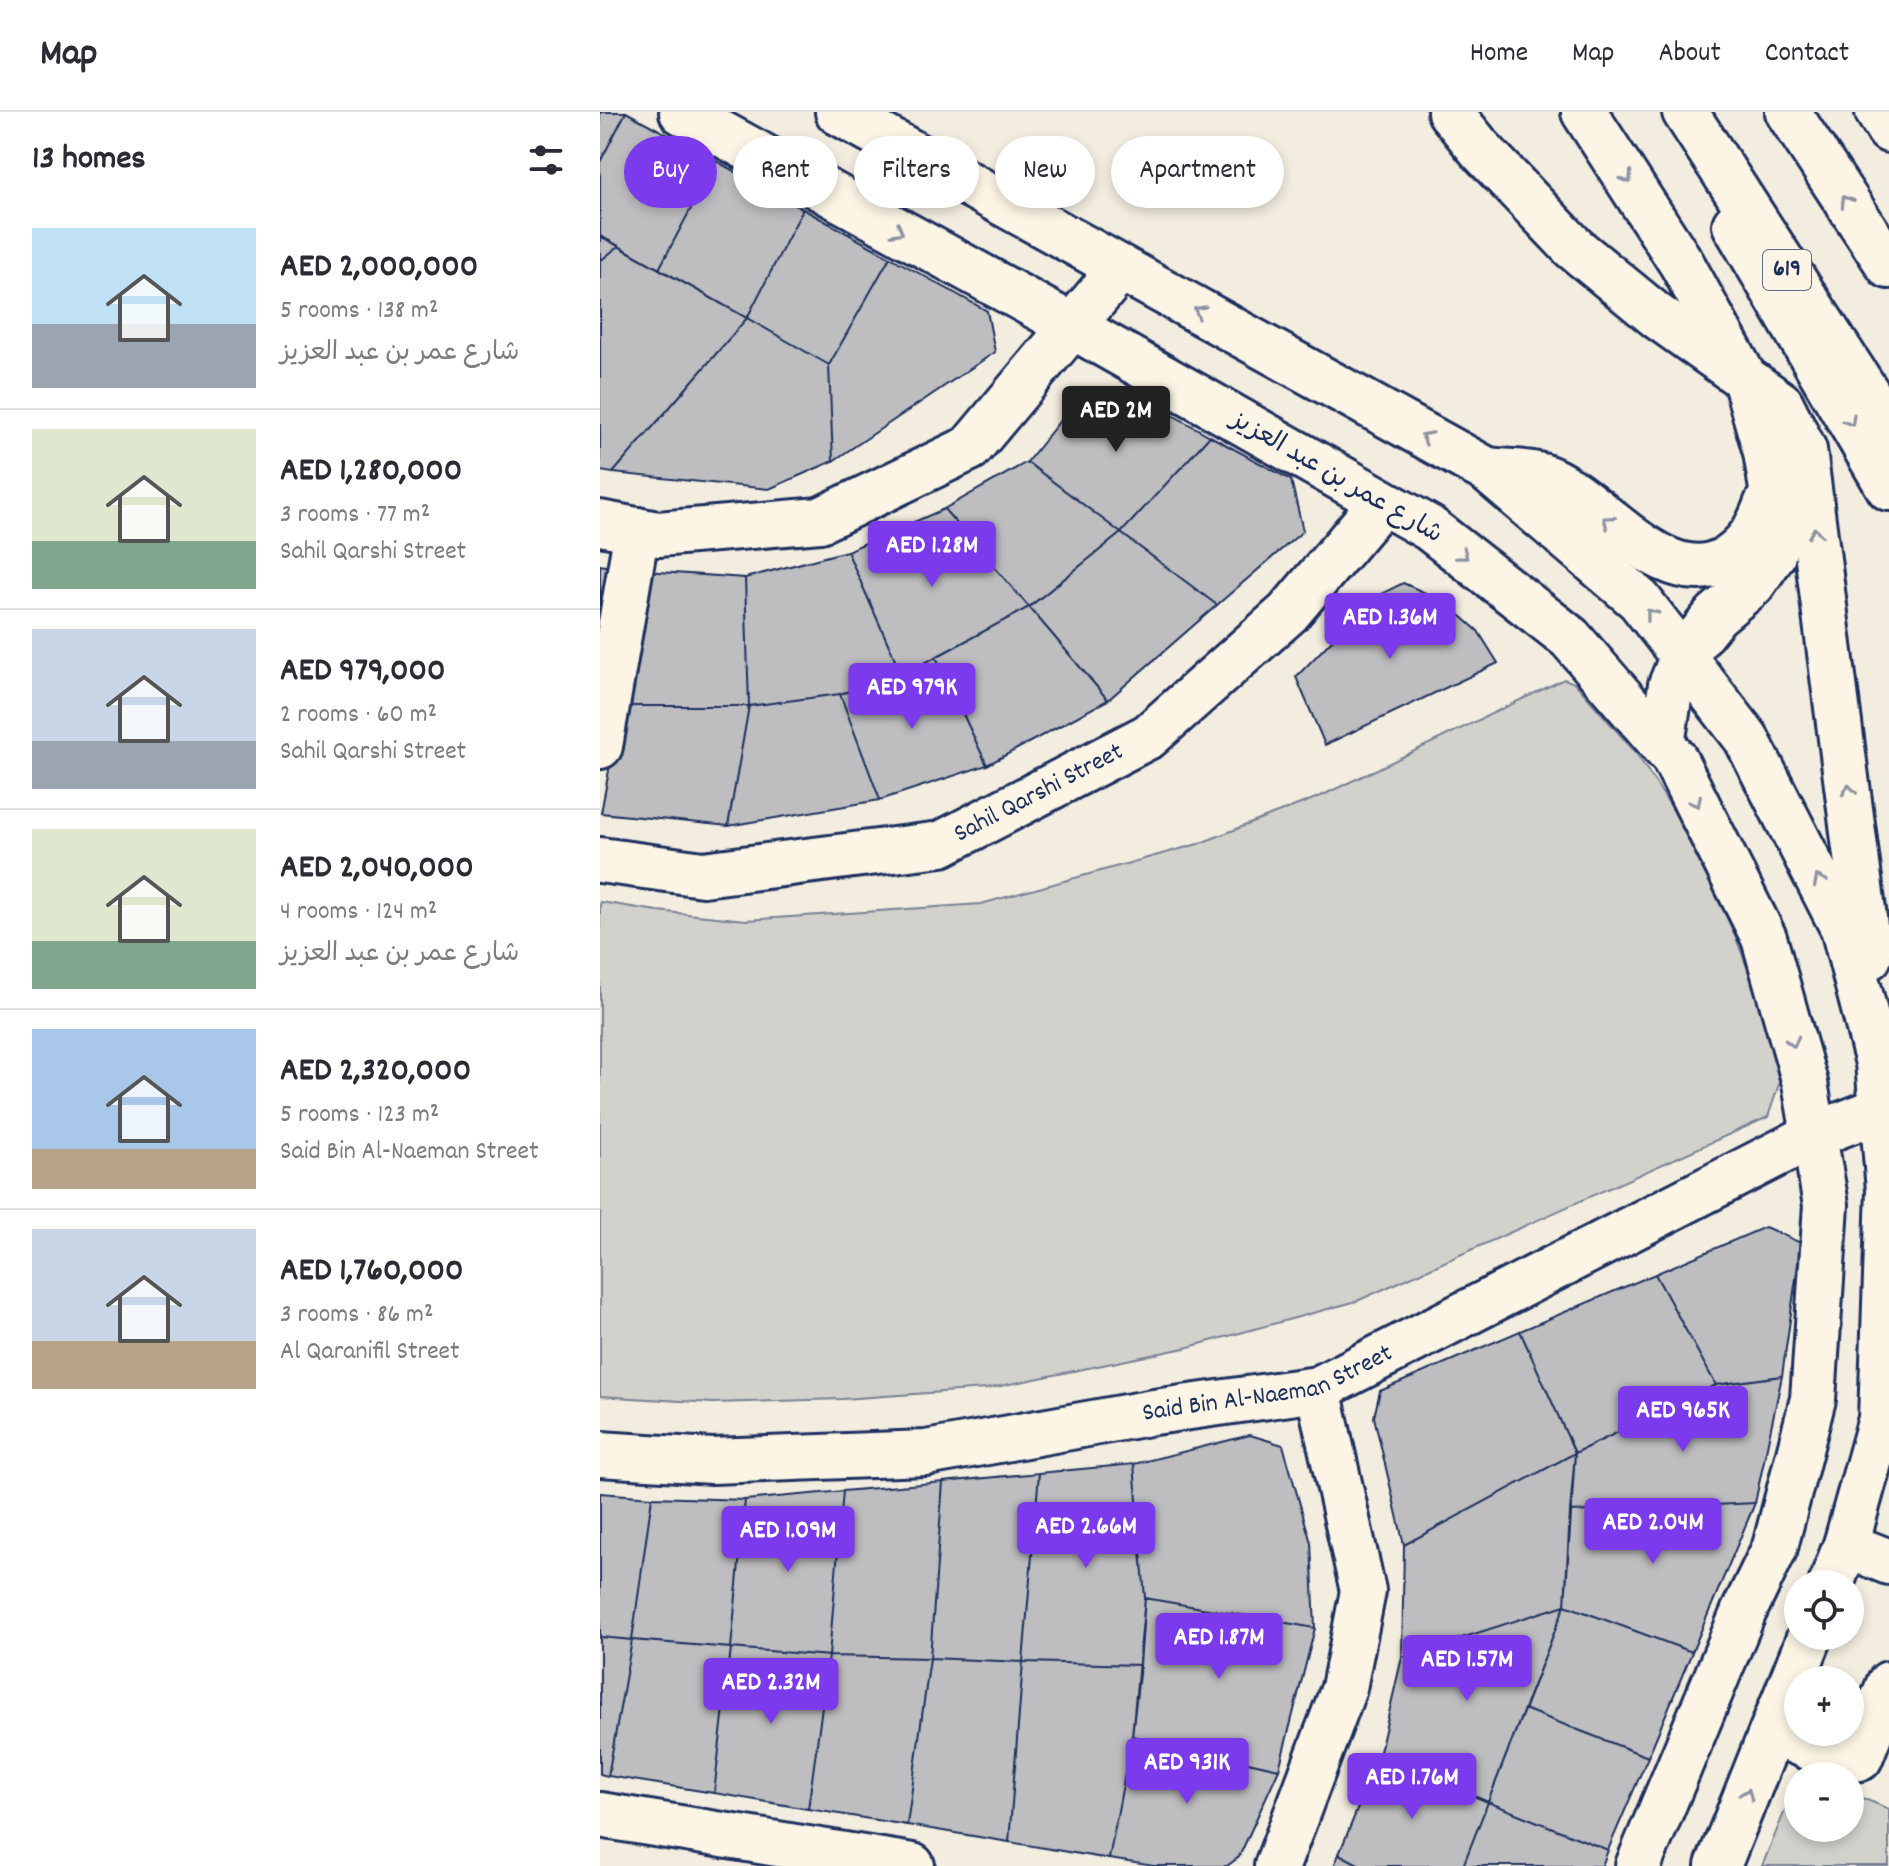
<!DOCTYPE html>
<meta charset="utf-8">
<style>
:root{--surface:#fff;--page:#f7f7f7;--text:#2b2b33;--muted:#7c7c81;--line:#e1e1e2;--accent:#7c3aed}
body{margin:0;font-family:Dekko,"Playpen Sans Arabic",sans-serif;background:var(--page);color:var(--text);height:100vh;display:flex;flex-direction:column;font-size:30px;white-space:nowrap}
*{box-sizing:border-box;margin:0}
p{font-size:26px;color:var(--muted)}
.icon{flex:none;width:44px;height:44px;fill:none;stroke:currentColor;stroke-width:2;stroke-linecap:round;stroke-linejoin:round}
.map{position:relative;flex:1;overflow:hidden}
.panel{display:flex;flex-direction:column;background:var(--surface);width:600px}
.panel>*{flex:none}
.hud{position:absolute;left:24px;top:24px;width:760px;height:72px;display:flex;gap:16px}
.controls{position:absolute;left:1184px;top:1458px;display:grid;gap:16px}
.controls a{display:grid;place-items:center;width:80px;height:80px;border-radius:50%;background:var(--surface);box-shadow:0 4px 12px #0003;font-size:40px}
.price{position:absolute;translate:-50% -68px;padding:0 18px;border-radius:8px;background:var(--accent);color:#fff;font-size:26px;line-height:52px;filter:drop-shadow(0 2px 4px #0008)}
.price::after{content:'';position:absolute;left:50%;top:48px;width:24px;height:18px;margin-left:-12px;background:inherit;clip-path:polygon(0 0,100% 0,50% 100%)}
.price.on{background:#222;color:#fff}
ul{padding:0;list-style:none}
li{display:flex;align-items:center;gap:24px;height:200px;padding:0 32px}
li+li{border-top:2px solid var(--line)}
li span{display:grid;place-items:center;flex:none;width:224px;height:160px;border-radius:0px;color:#555}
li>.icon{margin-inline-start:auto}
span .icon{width:96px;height:96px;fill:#fffc;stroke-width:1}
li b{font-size:34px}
h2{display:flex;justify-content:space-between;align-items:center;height:96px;padding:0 32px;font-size:34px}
.pill{padding:0 28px;border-radius:36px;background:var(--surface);box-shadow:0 4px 12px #0003;font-size:28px;line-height:72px}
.pill.on{background:var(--accent);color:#fff}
header{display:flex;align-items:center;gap:48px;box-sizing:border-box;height:112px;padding:0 40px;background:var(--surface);border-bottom:2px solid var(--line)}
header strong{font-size:38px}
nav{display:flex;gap:44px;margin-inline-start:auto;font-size:28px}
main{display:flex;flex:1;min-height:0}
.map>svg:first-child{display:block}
.green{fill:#d3d1cc;stroke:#778095;stroke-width:2}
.building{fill:#bebec0;stroke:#1b2f5e;stroke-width:2}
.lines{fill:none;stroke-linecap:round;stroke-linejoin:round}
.minor-casing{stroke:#1b2f5e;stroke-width:50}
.major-casing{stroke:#1b2f5e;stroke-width:50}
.highway-casing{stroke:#1b2f5e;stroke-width:50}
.minor{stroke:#fcf5e5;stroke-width:44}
.major{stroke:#fcf5e5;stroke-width:44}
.highway{stroke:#fcf5e5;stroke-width:44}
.oneway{stroke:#8c92a2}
.labels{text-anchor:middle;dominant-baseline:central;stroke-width:6;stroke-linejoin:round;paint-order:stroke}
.shield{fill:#fcf5e5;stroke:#5e6a86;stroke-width:2}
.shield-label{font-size:24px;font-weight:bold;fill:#1b2f5e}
.street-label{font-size:26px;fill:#1b2f5e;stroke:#fcf5e5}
</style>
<header>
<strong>Map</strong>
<nav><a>Home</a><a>Map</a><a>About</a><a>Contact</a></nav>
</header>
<main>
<section class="panel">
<h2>13 homes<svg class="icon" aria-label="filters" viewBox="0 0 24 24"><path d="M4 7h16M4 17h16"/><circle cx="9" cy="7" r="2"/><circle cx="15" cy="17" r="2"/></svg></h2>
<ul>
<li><span style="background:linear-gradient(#bfe0f5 60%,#9aa5b1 0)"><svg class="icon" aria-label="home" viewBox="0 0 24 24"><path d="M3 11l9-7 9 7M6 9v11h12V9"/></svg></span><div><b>AED 2,000,000</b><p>5 rooms · 138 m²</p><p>شارع عمر بن عبد العزيز</p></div></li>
<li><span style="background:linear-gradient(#dfe7d0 70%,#7fa58c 0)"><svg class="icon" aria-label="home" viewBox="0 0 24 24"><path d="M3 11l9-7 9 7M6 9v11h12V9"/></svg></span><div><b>AED 1,280,000</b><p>3 rooms · 77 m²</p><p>Sahil Qarshi Street</p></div></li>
<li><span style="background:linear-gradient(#c9d6e8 70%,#9aa5b1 0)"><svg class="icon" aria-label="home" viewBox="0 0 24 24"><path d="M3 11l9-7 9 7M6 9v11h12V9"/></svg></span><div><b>AED 979,000</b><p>2 rooms · 60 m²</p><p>Sahil Qarshi Street</p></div></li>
<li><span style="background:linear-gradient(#dfe7d0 70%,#7fa58c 0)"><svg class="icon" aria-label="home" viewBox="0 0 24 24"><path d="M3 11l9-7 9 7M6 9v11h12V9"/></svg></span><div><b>AED 2,040,000</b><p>4 rooms · 124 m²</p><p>شارع عمر بن عبد العزيز</p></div></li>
<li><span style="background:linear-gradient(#a9c7e8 75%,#b9a48a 0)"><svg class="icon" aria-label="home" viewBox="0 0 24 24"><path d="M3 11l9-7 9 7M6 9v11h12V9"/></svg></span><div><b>AED 2,320,000</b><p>5 rooms · 123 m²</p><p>Said Bin Al-Naeman Street</p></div></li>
<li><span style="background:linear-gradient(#c9d6e8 70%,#b9a48a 0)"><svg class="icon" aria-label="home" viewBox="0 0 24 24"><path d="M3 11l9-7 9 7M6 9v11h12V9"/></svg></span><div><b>AED 1,760,000</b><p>3 rooms · 86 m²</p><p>Al Qaranifil Street</p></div></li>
</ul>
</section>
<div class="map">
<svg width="1289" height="1754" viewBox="0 0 1289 1754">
<rect width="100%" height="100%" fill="#f3ede0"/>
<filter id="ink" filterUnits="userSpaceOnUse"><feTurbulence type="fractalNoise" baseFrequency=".0125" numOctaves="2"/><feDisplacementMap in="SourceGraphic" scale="16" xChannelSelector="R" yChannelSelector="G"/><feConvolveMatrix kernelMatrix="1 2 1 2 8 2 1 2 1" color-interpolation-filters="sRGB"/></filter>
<g filter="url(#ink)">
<!-- green -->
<path class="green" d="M964 567 975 571 1036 641 1094 730 1135 823 1171 920 1179 972 1168 1005 757 1189 585 1236 386 1277 242 1287 113 1291 0 1284V790L57 799 146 808 381 792 598 732 721 684Z
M1198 1667V1716H1250V1681L1289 1697V1754H1162Z"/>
<!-- building -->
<path class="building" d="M0 0H26L0 50Z
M26 0 116 49 59 157 0 124V50Z
M116 49 203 97 147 206 59 157Z
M203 97 290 145 229 253 147 206Z
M0 124 19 134 0 149Z
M19 134 147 206 13 361 0 359V149Z
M290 145 387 199 395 240 233 349 229 253Z
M147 206 229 253 233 349 169 377 13 361Z
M526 277 610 324 521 421 427 350 478 286Z
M610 324 691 368 703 419 617 493 521 421Z
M427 350 521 421 429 495 344 397Z
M344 397 429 495 302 563 247 439Z
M521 421 617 493 508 588 429 495Z
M247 439 302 563 240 582 149 594 145 466Z
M0 453 15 456 0 553Z
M45 459 145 466 149 594H21Z
M803 471 844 489 878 519 898 551 725 633 696 565 773 486Z
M429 495 508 588 387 653 336 545Z
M336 545 387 653 280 688 240 582 302 563Z
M240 582 280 688 128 714 149 594Z
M21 594H149L128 714 1 701Z
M1165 1115 1201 1131 1182 1264 1116 1273 1055 1162Z
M1055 1162 1116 1273 975 1341 920 1219Z
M920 1219 975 1341 804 1433 774 1305 780 1279Z
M1182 1264 1155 1391 970 1400 975 1341 1116 1273Z
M650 1323 683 1333 711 1431 715 1516 545 1486 534 1352Z
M975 1341 965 1493 802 1545 804 1433Z
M534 1352 545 1486 540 1553 423 1550 439 1361Z
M439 1361 423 1550 330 1546 343 1370Z
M343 1370 330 1546 229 1544 243 1379Z
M243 1379 229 1544 131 1536 145 1388Z
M0 1381 52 1385 32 1528 0 1525Z
M52 1385 145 1388 131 1536 32 1528Z
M1155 1391 1092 1540 965 1493 970 1400Z
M545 1486 715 1516 679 1657 532 1624Z
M965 1493 888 1690 779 1644 802 1545Z
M965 1493 1092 1540 1048 1645 924 1597Z
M0 1525 32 1528 8 1664 0 1662Z
M32 1528 131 1536 114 1681 8 1664Z
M131 1536 229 1544 208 1697 114 1681Z
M229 1544 330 1546 307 1713 208 1697Z
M330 1546 423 1550 409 1730 307 1713Z
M423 1550 540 1553 532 1624 509 1747 409 1730Z
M924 1597 1048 1645 1008 1738 888 1690Z
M532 1624 679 1657 639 1745 627 1754H554L509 1747Z
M779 1644 888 1690 863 1754H762L739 1742Z
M888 1690 1008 1738 1002 1754H863Z
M739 1742 762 1754H734Z"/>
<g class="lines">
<!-- minor casing -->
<g class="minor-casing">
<g id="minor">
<path d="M82 0 472 214 829 416 970 526 1074 646 1164 826 1205 971 1226 1093 1213 1287 1175 1435 1144 1499 1038 1754"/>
<path d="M238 0 887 358 1039 488 1146 626 1243 816 1278 951 1289 1078 1281 1307 1246 1433 1231 1472"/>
<path d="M850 0 880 37 974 136 1057 204 1181 292 1204 338 1269 845"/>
<path d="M984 0 1082 152 1145 267 1166 340 1177 408 1173 443 1152 473 1116 503 1083 544 1071 573 1062 633"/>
<path d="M1278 0 1289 18"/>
<path d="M887 358C904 360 925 359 942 364 996 381 1062 482 1124 448 1147 435 1158 416 1167 391"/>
<path d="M0 411 58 422 220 408 370 336 521 156"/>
<path d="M0 634 37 418"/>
<path id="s1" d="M0 748 103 762 341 732 549 624 688 501 782 390"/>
<path id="s2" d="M0 1342 112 1349 326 1341 554 1300 718 1277 1214 1023 1282 997"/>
<path d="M1246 1433 1289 1450"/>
<path d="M1172 1620 1240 1648 1260 1646 1289 1572"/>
<path d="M0 1703 312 1754"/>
<path d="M677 1754 744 1576 763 1479 718 1277"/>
<path d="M1118 1754 1210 1524"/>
</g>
</g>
<!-- major casing -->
<g class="major-casing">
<path id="major" d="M1135 113 1289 376"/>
</g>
<!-- highway casing -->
<g class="highway-casing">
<path id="highway" d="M1085 0 1289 315
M1188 0 1289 154"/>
</g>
<!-- minor -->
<use href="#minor" class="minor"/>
<!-- major -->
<use href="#major" class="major"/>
<!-- highway -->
<use href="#highway" class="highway"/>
</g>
<!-- one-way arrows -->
<defs><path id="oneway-chevron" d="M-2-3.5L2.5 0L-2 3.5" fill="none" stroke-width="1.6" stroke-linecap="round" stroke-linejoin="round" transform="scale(2)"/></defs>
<g class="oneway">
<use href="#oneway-chevron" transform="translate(1027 66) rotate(57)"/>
<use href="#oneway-chevron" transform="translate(1246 89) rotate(-123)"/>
<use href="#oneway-chevron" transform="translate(298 119) rotate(29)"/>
<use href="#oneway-chevron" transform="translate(599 199) rotate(-151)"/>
<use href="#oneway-chevron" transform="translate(1250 309) rotate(60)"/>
<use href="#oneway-chevron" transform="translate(826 325) rotate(-151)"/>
<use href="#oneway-chevron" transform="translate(1008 409) rotate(-144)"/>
<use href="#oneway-chevron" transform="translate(1215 421) rotate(-97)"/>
<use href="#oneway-chevron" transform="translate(863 443) rotate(38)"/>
<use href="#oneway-chevron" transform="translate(1051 502) rotate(-128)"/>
<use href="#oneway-chevron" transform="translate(1249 678) rotate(-97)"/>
<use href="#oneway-chevron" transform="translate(1096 690) rotate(63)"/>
<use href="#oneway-chevron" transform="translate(1219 768) rotate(-117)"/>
<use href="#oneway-chevron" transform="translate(1193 930) rotate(74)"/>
<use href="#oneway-chevron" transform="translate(1147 1682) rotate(-68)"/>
</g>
</g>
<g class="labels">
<!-- shield labels -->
<rect class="shield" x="1163" y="138" width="48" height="40" rx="6"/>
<g class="shield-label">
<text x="1187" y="158">619</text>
</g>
<!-- street labels -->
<g class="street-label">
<text transform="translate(736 366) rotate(30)">شارع عمر بن عبد العزيز</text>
<text stroke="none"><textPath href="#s1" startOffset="454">Sahil Qarshi Street</textPath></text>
<text stroke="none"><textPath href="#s2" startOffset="676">Said Bin Al-Naeman Street</textPath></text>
</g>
</g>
</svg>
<div class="controls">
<a><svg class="icon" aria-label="locate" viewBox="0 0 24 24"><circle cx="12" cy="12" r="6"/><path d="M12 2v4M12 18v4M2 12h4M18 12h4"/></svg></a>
<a>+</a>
<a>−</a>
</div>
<b class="price on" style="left:516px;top:342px">AED 2M</b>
<b class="price" style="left:332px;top:477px">AED 1.28M</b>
<b class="price" style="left:790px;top:549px">AED 1.36M</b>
<b class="price" style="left:312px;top:619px">AED 979K</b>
<b class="price" style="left:1083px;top:1342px">AED 965K</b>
<b class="price" style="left:1053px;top:1454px">AED 2.04M</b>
<b class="price" style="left:486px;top:1458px">AED 2.66M</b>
<b class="price" style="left:188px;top:1462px">AED 1.09M</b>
<b class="price" style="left:619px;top:1569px">AED 1.87M</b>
<b class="price" style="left:867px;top:1591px">AED 1.57M</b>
<b class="price" style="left:171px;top:1614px">AED 2.32M</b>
<b class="price" style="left:587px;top:1694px">AED 931K</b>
<b class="price" style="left:812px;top:1709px">AED 1.76M</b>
<div class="hud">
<a class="pill on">Buy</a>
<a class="pill">Rent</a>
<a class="pill">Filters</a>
<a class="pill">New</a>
<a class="pill">Apartment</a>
</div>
</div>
</main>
